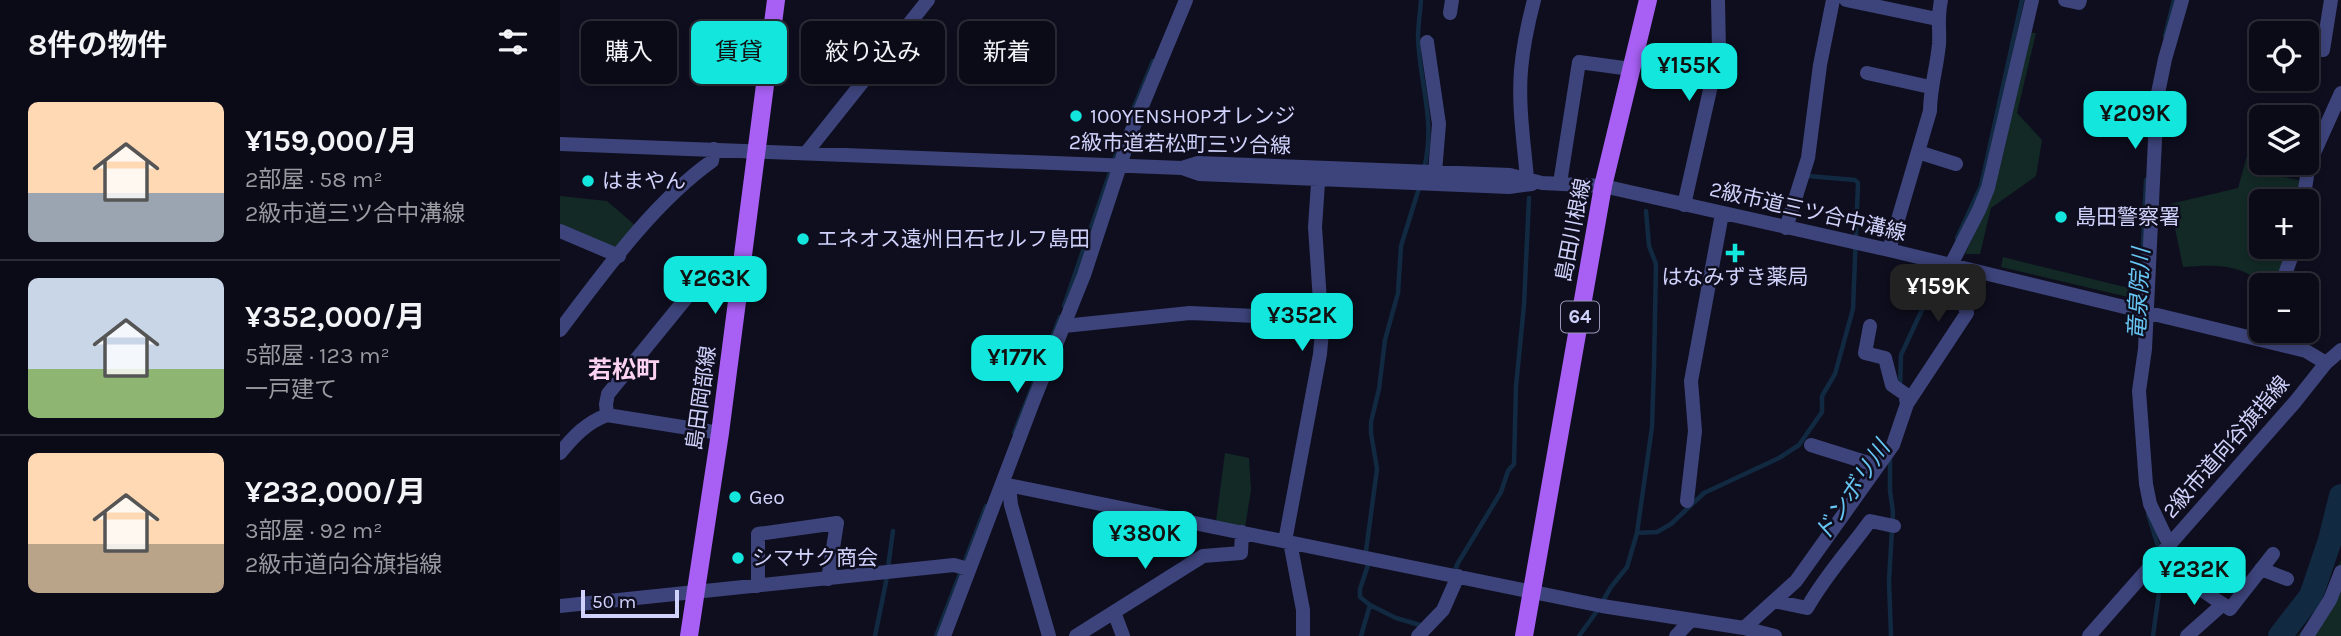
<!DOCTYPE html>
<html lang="ja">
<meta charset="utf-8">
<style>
:root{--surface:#0b0a17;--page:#191824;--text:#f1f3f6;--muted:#9a9aa1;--line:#2b2b36;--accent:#12e6dd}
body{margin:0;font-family:Karla,"Noto Sans JP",sans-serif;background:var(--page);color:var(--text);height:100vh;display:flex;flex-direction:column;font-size:26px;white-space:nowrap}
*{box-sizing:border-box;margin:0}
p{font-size:23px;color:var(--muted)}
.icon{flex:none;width:38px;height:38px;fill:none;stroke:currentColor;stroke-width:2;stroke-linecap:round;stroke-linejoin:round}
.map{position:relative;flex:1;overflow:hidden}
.details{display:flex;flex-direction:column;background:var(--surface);width:560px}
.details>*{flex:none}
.banner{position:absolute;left:21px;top:21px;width:665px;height:63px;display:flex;gap:14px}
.tools{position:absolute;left:1689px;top:21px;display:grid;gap:14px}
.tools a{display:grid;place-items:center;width:70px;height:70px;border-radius:10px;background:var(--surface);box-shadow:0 4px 10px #0003,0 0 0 2px var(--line);font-size:35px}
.scale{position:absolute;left:21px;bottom:18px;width:98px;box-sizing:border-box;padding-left:7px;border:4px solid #d0d2fb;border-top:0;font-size:19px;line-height:24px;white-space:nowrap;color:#d0d2fb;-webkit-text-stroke:5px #0f0e1f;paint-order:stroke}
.price{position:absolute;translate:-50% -60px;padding:0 16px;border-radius:14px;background:var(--accent);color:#111;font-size:23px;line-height:46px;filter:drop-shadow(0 2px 4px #0008)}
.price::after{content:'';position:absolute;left:50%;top:42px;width:21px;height:16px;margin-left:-10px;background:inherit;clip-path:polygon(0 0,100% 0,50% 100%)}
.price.selected{background:#222;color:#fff}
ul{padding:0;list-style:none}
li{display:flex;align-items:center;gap:21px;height:175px;padding:0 28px}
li+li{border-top:2px solid var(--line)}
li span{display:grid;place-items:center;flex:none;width:196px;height:140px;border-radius:10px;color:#555}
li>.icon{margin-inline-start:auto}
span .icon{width:84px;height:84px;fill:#fffc;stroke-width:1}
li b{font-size:30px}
h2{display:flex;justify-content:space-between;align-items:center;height:84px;padding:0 28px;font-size:30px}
.pill{padding:0 24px;border-radius:10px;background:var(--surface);box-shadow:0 4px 10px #0003,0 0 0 2px var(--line);font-size:24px;line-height:63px}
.pill.selected{background:var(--accent);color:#111}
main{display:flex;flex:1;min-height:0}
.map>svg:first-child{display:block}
.green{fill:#122925}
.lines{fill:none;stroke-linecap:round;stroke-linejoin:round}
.stream{stroke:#112a41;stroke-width:4.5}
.river{stroke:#112a41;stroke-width:24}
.minor{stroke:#3d447b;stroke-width:14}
.major{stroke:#a760f3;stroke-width:18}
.poi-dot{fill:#12e6dd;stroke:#0f0e1f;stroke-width:2.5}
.labels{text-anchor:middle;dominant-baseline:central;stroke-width:5;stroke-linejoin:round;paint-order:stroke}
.shield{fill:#0f0e1f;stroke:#9697b9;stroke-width:2}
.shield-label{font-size:19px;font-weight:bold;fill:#d0d2fb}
.poi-label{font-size:21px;fill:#d0d2fb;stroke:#0f0e1f;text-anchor:start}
.street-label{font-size:21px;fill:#d0d2fb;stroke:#0f0e1f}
.water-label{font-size:23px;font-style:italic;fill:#67c6f3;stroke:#0f0e1f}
.quarter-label{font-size:24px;font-weight:bold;fill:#fcd2f2;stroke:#0f0e1f}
</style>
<main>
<section class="details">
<h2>8件の物件<svg class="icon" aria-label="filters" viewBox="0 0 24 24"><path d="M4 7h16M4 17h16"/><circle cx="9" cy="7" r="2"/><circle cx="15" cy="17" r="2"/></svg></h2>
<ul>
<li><span style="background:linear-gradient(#ffd9b3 65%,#9aa5b1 0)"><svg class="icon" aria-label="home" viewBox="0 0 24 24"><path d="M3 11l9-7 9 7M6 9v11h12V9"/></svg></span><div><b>¥159,000/月</b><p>2部屋 · 58 m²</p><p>2級市道三ツ合中溝線</p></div></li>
<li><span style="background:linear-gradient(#c9d6e8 65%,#8fb573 0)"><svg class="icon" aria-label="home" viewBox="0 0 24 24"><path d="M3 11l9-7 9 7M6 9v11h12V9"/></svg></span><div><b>¥352,000/月</b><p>5部屋 · 123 m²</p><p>一戸建て</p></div></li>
<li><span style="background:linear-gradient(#ffd9b3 65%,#b9a48a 0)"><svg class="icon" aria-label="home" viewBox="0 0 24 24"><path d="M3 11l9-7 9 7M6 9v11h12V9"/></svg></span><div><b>¥232,000/月</b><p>3部屋 · 92 m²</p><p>2級市道向谷旗指線</p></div></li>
</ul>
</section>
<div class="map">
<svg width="1781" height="636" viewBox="0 0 1781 636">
<rect width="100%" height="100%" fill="#0f0e1f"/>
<!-- green -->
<path class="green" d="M1471 33H1476L1457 113 1482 140 1476 176 1431 208 1420 254H1405L1426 210Z
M1697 120 1701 121V163H1718L1715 175 1742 181 1740 201H1701V247H1732L1718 285C1699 285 1695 275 1679 270 1660 264 1642 266 1623 267L1610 204 1678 188Z
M0 196 47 201 77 227 55 249 3 227 0 223Z
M1443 257 1569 288 1568 297 1441 267Z
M665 453 689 458 691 490 685 528 656 521Z
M1781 560V636H1737L1757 615Z"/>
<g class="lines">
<!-- stream -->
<path class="stream" d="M861 0C860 13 858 26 858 38 860 87 876 119 864 169
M1605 36 1614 0
M571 114 593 61
M1588 136 1591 96
M1397 238 1421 186 1462 0
M504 306 557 152
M1580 307 1586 180
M1340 386 1341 355 1373 286
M454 433 500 317
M1330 458V491L1333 512 1329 581 1331 636
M1588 514 1598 546
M1077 533 1097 532 1111 524 1144 493 1219 458 1239 445 1262 412V396L1275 374 1293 309 1298 183 1295 180 1248 176
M894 572 898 563 941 492 948 471 954 464 956 386 964 305 969 198
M810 605 836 618 860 625
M315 636 326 582 333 531
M376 636 426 506
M801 636 810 605 800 597V589L808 565 806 551 817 469 811 433V422L819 389 825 340 838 293 841 246 860 185
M1019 636 1037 611 1051 587 1067 567 1077 533 1092 427 1094 367 1096 264 1089 246 1086 211
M1593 636 1602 571"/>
<!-- river -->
<path class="river" d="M1720 636 1751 596 1770 540 1781 496"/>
<!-- minor -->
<path class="minor" d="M1286 0 1377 19
M1505 0 1519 3 1520 0
M890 13 892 0
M867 42 879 124 875 172
M1763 50 1771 0
M1307 73 1370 87
M0 144 622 168 638 163 950 175 982 183 1043 186 1329 250 1746 351 1766 363
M1358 152 1396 164
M246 153 368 0
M622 168 639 174 949 187 972 184
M967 179C964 143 958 106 961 70 963 46 968 23 974 0
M1000 183 1019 62 1071 69
M1743 201 1749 164 1781 93
M1124 205 1159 50 1158 0
M1226 228 1248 158 1260 65 1273 0
M0 231 59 256
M1329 250 1370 111C1370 88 1377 67 1379 44 1380 28 1377 19 1381 0
M1721 285 1735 247
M504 326 630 313 761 319
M0 330C44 272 93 203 152 161L154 149
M1347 404 1407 313 1404 305 1377 292 1419 210 1428 188 1472 0
M47 415 46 404 48 394 149 270 163 264
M1251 445 1318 466
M0 453C14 436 26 423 47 415L160 433
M443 484 1042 606 1184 628 1215 636
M449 486 451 505 489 636
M1127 501 1135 431 1131 381 1162 214
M725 541 760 354 762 331 755 227 759 168
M730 542 743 610V636
M1609 544 1590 504 1586 484 1579 391 1585 349 1597 98 1605 59 1622 0
M1598 557 1624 578 1670 609 1713 554
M1701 569 1727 579
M198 586V534L277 523 268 579
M1214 601 1247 608C1264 577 1289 550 1310 521L1334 526
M0 606 394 565 408 569
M554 612 563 636
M1184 628 1236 581 1333 445 1347 404 1345 394 1332 385 1325 358 1305 353 1310 326
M384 636 473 402 524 275 570 135 626 0
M516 636 643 556 681 553 682 532
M858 636 883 610 898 576
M1116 636 1131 620
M1529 636 1735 402 1766 363 1781 350
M1627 636 1663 604
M1747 636 1770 600 1781 572"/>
<!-- major -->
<path class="major" d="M129 636 160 433 216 0
M964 636 1043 186 1088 0"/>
</g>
<!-- markers -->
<g class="poi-dot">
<circle cx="516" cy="116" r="7"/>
<circle cx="28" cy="181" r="7"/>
<circle cx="1501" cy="217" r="7"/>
<circle cx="243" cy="239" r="7"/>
<path d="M1171.5 242.5h7v7h7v7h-7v7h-7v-7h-7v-7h7z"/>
<circle cx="175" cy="497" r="7"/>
<circle cx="178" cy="558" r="7"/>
</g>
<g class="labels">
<!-- shield labels -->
<rect class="shield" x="1001" y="301.5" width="38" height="31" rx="5"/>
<g class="shield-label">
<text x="1020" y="317">64</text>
</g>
<!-- poi labels -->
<g class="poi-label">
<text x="530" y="116">100YENSHOPオレンジ</text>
<text x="42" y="181">はまやん</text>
<text x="1515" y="217">島田警察署</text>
<text x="257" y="239">エネオス遠州日石セルフ島田</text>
<text x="1175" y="277" text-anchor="middle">はなみずき薬局</text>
<text x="189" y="497">Geo</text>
<text x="192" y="558">シマサク商会</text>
</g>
<!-- street labels -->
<g class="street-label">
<text transform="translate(620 144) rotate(1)">2級市道若松町三ツ合線</text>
<text transform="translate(1248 211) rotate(13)">2級市道三ツ合中溝線</text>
<text transform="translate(1013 230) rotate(-79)">島田川根線</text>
<text transform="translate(141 398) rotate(-82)">島田岡部線</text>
<text transform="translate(1666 447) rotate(-49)">2級市道向谷旗指線</text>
</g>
<!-- water labels -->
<g class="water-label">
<text transform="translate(1579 294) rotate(-87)">竜泉院川</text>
<text transform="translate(1292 491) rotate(-56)">ドンボリ川</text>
</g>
<!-- quarter labels -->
<g class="quarter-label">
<text x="64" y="370">若松町</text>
</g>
</g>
</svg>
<div class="tools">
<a><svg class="icon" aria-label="locate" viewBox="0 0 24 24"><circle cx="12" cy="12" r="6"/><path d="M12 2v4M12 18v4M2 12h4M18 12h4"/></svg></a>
<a><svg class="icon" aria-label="layers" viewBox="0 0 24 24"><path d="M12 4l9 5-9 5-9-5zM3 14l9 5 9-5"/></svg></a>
<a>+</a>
<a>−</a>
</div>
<div class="scale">50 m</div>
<b class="price" style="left:1129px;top:103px">¥155K</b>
<b class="price" style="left:1575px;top:151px">¥209K</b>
<b class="price" style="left:155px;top:316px">¥263K</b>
<b class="price selected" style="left:1378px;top:324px">¥159K</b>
<b class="price" style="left:742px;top:353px">¥352K</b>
<b class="price" style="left:457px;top:395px">¥177K</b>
<b class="price" style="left:585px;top:571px">¥380K</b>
<b class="price" style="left:1634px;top:607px">¥232K</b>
<div class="banner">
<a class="pill">購入</a>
<a class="pill selected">賃貸</a>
<a class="pill">絞り込み</a>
<a class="pill">新着</a>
</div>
</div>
</main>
